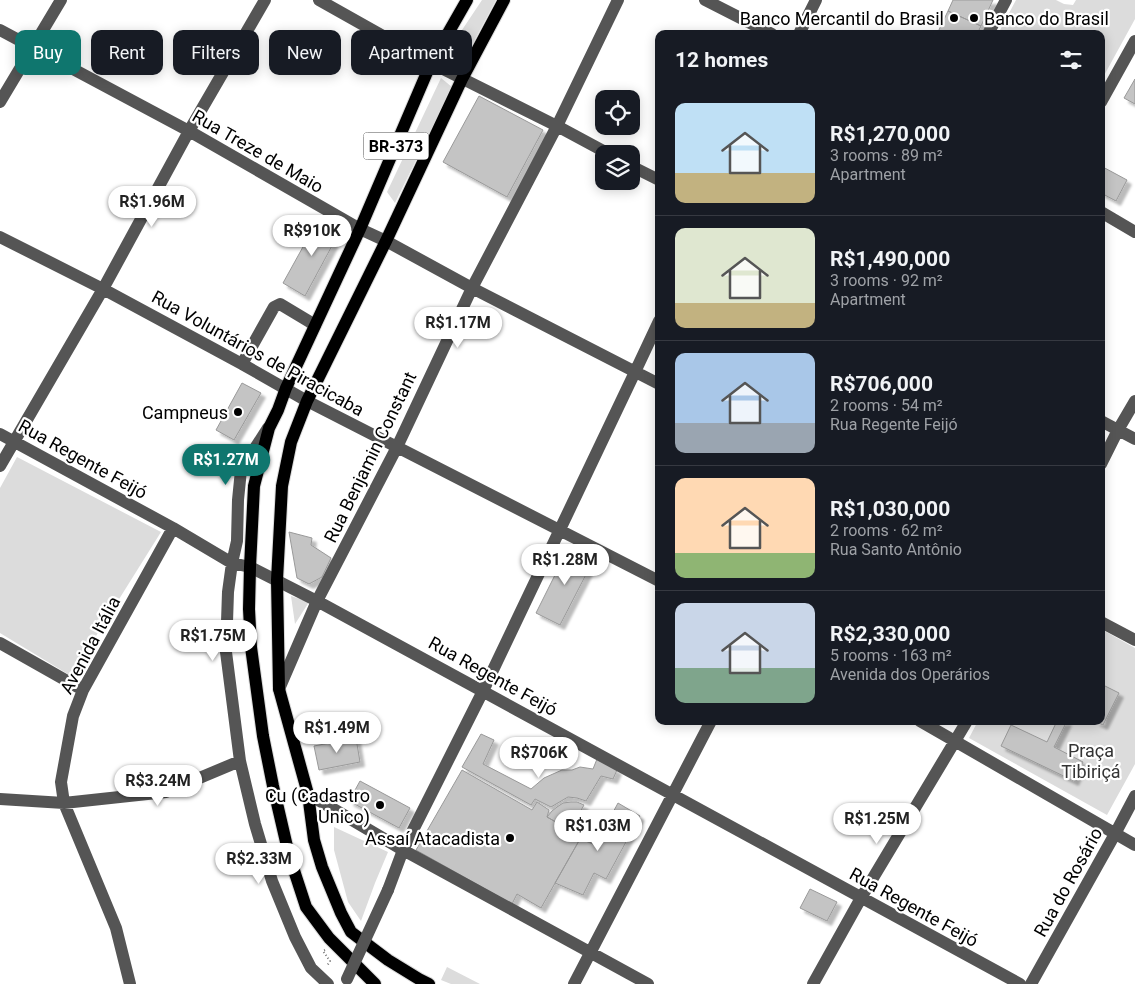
<!DOCTYPE html>
<meta charset="utf-8">
<style>
:root{--surface:#171b24;--page:#20242c;--text:#f1f3f6;--muted:#9ea1a6;--line:#363941;--accent:#0f766e}
body{margin:0;font-family:Roboto,sans-serif;background:var(--page);color:var(--text);height:100vh;display:flex;flex-direction:column;font-size:19px;white-space:nowrap}
*{box-sizing:border-box;margin:0}
p{font-size:16px;color:var(--muted)}
.icon{flex:none;width:28px;height:28px;fill:none;stroke:currentColor;stroke-width:2;stroke-linecap:round;stroke-linejoin:round}
.map{position:relative;flex:1;overflow:hidden}
.side{position:absolute;left:655px;top:30px;width:450px;height:695px;display:flex;flex-direction:column;background:var(--surface);border-radius:10px;box-shadow:0 2px 12px #0003}
.side>*{flex:none}
.top-card{position:absolute;left:15px;top:30px;width:475px;height:45px;display:flex;gap:10px}
.controls{position:absolute;left:595px;top:90px;display:grid;gap:10px}
.controls a{display:grid;place-items:center;width:45px;height:45px;border-radius:10px;background:var(--surface);box-shadow:0 2px 12px #0003;font-size:25px}
.price{position:absolute;translate:-50% -42px;padding:0 11px;border-radius:18px;background:#fff;color:#222;font-size:16px;line-height:32px;filter:drop-shadow(0 1px 2px #0008)}
.price::after{content:'';position:absolute;left:50%;top:30px;width:15px;height:11px;margin-left:-8px;background:inherit;clip-path:polygon(0 0,100% 0,50% 100%)}
.price.on{background:var(--accent);color:#fff}
ul{padding:0;list-style:none}
li{display:flex;align-items:center;gap:15px;height:125px;padding:0 20px}
li+li{border-top:1px solid var(--line)}
li span{display:grid;place-items:center;flex:none;width:140px;height:100px;border-radius:10px;color:#555}
li>.icon{margin-inline-start:auto}
span .icon{width:60px;height:60px;fill:#fffc;stroke-width:1}
li b{font-size:21px}
h2{display:flex;justify-content:space-between;align-items:center;height:60px;padding:0 20px;font-size:21px}
.tag{padding:0 18px;border-radius:10px;background:var(--surface);box-shadow:0 2px 12px #0003;font-size:18px;line-height:45px}
.tag.on{background:var(--accent);color:#fff}
.map>svg:first-child{display:block}
.green{fill:#dcdcdc}
.building{fill:#c4c4c4;stroke:#999;filter:url(#shadow)}
.lines{fill:none;stroke-linecap:round;stroke-linejoin:round}
.major-casing{stroke:#dbdbdb;stroke-width:14}
.path{stroke:#777;stroke-width:2;stroke-dasharray:1 2.5;stroke-linecap:butt}
.minor{stroke:#555;stroke-width:12}
.major{stroke:#000;stroke-width:12}
.minor-bridge{stroke:#555;stroke-width:12}
.poi-dot{fill:#000;stroke:#fff;stroke-width:2}
.labels{text-anchor:middle;dominant-baseline:central;stroke-width:4.5;stroke-linejoin:round;paint-order:stroke}
.shield{fill:#fff;stroke:#4c4c4c;stroke-width:1}
.shield-label{font-size:16px;font-weight:bold;fill:#000}
.poi-label{font-size:18px;fill:#000;stroke:#fff;text-anchor:end}
.street-label{font-size:18px;fill:#000;stroke:#fff}
.park-label{font-size:18px;fill:#333;stroke:#fff}
</style>
<div class="map">
<svg width="1135" height="984" viewBox="0 0 1135 984">
<defs>
<filter id="shadow"><feDropShadow dx="4.5" dy="4.5" stdDeviation="1" flood-color="#0004"/></filter>
</defs>
<rect width="100%" height="100%" fill="#fff"/>
<!-- green -->
<path class="green" d="M482 0H496L464 60 452 50 462 30Z
M1016 0H1056L1064 4 1073 5 1076 0H1135V19L1101 81V34H998Z
M441 78 452 87 395 203 387 192Z
M17 457 161 532 71 676 0 633V488Z
M291 596 309 602 295 624Z
M1101 629 1135 648V764L1107 815 969 738 978 721H1101Z
M334 827 388 852 375 883 361 921 348 902 334 850Z
M447 967 480 984H451L441 980Z"/>
<!-- building -->
<path class="building" d="M953 0H993L981 26 948 11Z
M948 11 981 26 977 34H937Z
M1135 79V104L1124 98Z
M479 96 543 130 507 197 443 162Z
M1101 166 1127 180 1116 201 1101 193Z
M319 218 340 231 305 296 283 283Z
M242 383 261 393 234 440 216 430Z
M289 532 312 538 311 545 331 558 322 577 309 584 297 578Z
M569 547 594 559 560 625 536 613Z
M1101 684 1119 693 1103 725 1095 721H1101Z
M1057 721H1067L1054 747 1083 762 1074 781 1001 746 1011 725 1047 742Z
M481 734 494 740 483 764 531 789 544 778 562 770H572L580 767 593 769 597 759 617 770 613 779 601 776 586 801 577 798 568 797 551 807 535 799 531 805 462 767Z
M356 738 360 762 319 770 314 746Z
M462 770 532 810 537 802 549 810 547 817 570 830 572 823 598 836 593 844 580 839 541 908 517 894 512 904 416 850Z
M360 781 410 808 399 828 349 801Z
M571 802H577L584 805 570 830 547 817 552 811 557 807 563 803Z
M618 803 640 816 606 879 594 873 583 895 555 883 580 839 596 844Z
M810 889 837 902 827 921 800 908Z"/>
<g class="lines">
<!-- major casing -->
<g class="major-casing">
<path id="major" d="M375 984 329 938 306 907 289 855 273 786 263 736 251 647 249 609 250 567 254 486 269 428 278 410 286 388 360 229 431 63 467 0
M429 984 419 979 388 960 351 932 341 913 322 867 314 840 308 794 279 689 277 580 282 486 291 442 307 401 386 241 462 79 504 0"/>
</g>
<!-- path -->
<path class="path" d="M325 950 323 951 330 961 327 966"/>
<!-- minor -->
<path class="minor" d="M319 0 431 63 557 126 609 154
M705 0 772 34
M0 30 189 131 360 229 386 241 472 288 659 384
M799 34 816 0
M988 34 1006 0
M0 102 61 0
M1101 102 1135 41
M631 166 659 180
M1101 212 1135 232
M0 237 103 289 242 364 307 401 659 581
M242 364 274 307 280 304 315 325
M1101 421 1135 439
M268 428 241 470 238 500 237 541 232 563 228 592 226 652 240 761 255 824 272 881 295 937 311 968 328 984
M0 434 173 528 232 563 250 567 317 601 1020 984
M1101 464 1118 430 1135 401
M0 466 103 289 189 131 265 0
M1101 622 1135 640
M0 643 83 690
M279 689 317 601 397 447 472 288 557 126 618 0
M920 721 1135 845
M308 794 403 850 648 984
M0 799 64 803 166 792 240 761
M388 890 403 850 483 691 635 372 659 321
M130 984 116 928 64 803 61 782 73 716 83 690 173 528
M574 984 711 721
M813 984 861 898 967 721
M1031 984 1115 834 1135 796"/>
<!-- major -->
<use href="#major" class="major"/>
<!-- minor-bridge -->
<path class="minor-bridge" d="M347 979 388 890"/>
</g>
<!-- markers -->
<g class="poi-dot">
<circle cx="954" cy="18" r="5"/>
<circle cx="974" cy="18" r="5"/>
<circle cx="238" cy="412" r="5"/>
<circle cx="380" cy="805" r="5"/>
<circle cx="510" cy="838" r="5"/>
</g>
<g class="labels">
<!-- shield labels -->
<rect class="shield" x="363.5" y="132.5" width="65" height="27" rx="4"/>
<g class="shield-label">
<text x="396" y="146">BR-373</text>
</g>
<!-- poi labels -->
<g class="poi-label">
<text x="944" y="18">Banco Mercantil do Brasil</text>
<text x="984" y="18" text-anchor="start">Banco do Brasil</text>
<text x="228" y="412">Campneus</text>
<text x="370" y="795">Cu (Cadastro<tspan x="370" dy="21">Unico)</tspan></text>
<text x="500" y="838">Assaí Atacadista</text>
</g>
<!-- street labels -->
<g class="street-label">
<text transform="translate(258 151) rotate(30)">Rua Treze de Maio</text>
<text transform="translate(258 353) rotate(29)">Rua Voluntários de Piracicaba</text>
<text transform="translate(370 457) rotate(-64)">Rua Benjamin Constant</text>
<text transform="translate(83 459) rotate(29)">Rua Regente Feijó</text>
<text transform="translate(90 645) rotate(-62)">Avenida Itália</text>
<text transform="translate(493 676) rotate(29)">Rua Regente Feijó</text>
<text transform="translate(1068 882) rotate(-61)">Rua do Rosário</text>
<text transform="translate(914 907) rotate(29)">Rua Regente Feijó</text>
</g>
<!-- park labels -->
<g class="park-label">
<text x="1091" y="750">Praça<tspan x="1091" dy="21">Tibiriçá</tspan></text>
</g>
</g>
</svg>
<div class="controls">
<a><svg class="icon" aria-label="locate" viewBox="0 0 24 24"><circle cx="12" cy="12" r="6"/><path d="M12 2v4M12 18v4M2 12h4M18 12h4"/></svg></a>
<a><svg class="icon" aria-label="layers" viewBox="0 0 24 24"><path d="M12 4l9 5-9 5-9-5zM3 14l9 5 9-5"/></svg></a>
</div>
<b class="price" style="left:152px;top:228px">R$1.96M</b>
<b class="price" style="left:312px;top:257px">R$910K</b>
<b class="price" style="left:458px;top:349px">R$1.17M</b>
<b class="price on" style="left:226px;top:486px">R$1.27M</b>
<b class="price" style="left:565px;top:586px">R$1.28M</b>
<b class="price" style="left:213px;top:662px">R$1.75M</b>
<b class="price" style="left:337px;top:754px">R$1.49M</b>
<b class="price" style="left:539px;top:779px">R$706K</b>
<b class="price" style="left:158px;top:807px">R$3.24M</b>
<b class="price" style="left:877px;top:845px">R$1.25M</b>
<b class="price" style="left:598px;top:852px">R$1.03M</b>
<b class="price" style="left:259px;top:885px">R$2.33M</b>
<div class="top-card">
<a class="tag on">Buy</a>
<a class="tag">Rent</a>
<a class="tag">Filters</a>
<a class="tag">New</a>
<a class="tag">Apartment</a>
</div>
<section class="side">
<h2>12 homes<svg class="icon" aria-label="filters" viewBox="0 0 24 24"><path d="M4 7h16M4 17h16"/><circle cx="9" cy="7" r="2"/><circle cx="15" cy="17" r="2"/></svg></h2>
<ul>
<li><span style="background:linear-gradient(#bfe0f5 70%,#c2b280 0)"><svg class="icon" aria-label="home" viewBox="0 0 24 24"><path d="M3 11l9-7 9 7M6 9v11h12V9"/></svg></span><div><b>R$1,270,000</b><p>3 rooms · 89 m²</p><p>Apartment</p></div></li>
<li><span style="background:linear-gradient(#dfe7d0 75%,#c2b280 0)"><svg class="icon" aria-label="home" viewBox="0 0 24 24"><path d="M3 11l9-7 9 7M6 9v11h12V9"/></svg></span><div><b>R$1,490,000</b><p>3 rooms · 92 m²</p><p>Apartment</p></div></li>
<li><span style="background:linear-gradient(#a9c7e8 70%,#9aa5b1 0)"><svg class="icon" aria-label="home" viewBox="0 0 24 24"><path d="M3 11l9-7 9 7M6 9v11h12V9"/></svg></span><div><b>R$706,000</b><p>2 rooms · 54 m²</p><p>Rua Regente Feijó</p></div></li>
<li><span style="background:linear-gradient(#ffd9b3 75%,#8fb573 0)"><svg class="icon" aria-label="home" viewBox="0 0 24 24"><path d="M3 11l9-7 9 7M6 9v11h12V9"/></svg></span><div><b>R$1,030,000</b><p>2 rooms · 62 m²</p><p>Rua Santo Antônio</p></div></li>
<li><span style="background:linear-gradient(#c9d6e8 65%,#7fa58c 0)"><svg class="icon" aria-label="home" viewBox="0 0 24 24"><path d="M3 11l9-7 9 7M6 9v11h12V9"/></svg></span><div><b>R$2,330,000</b><p>5 rooms · 163 m²</p><p>Avenida dos Operários</p></div></li>
</ul>
</section>
</div>
